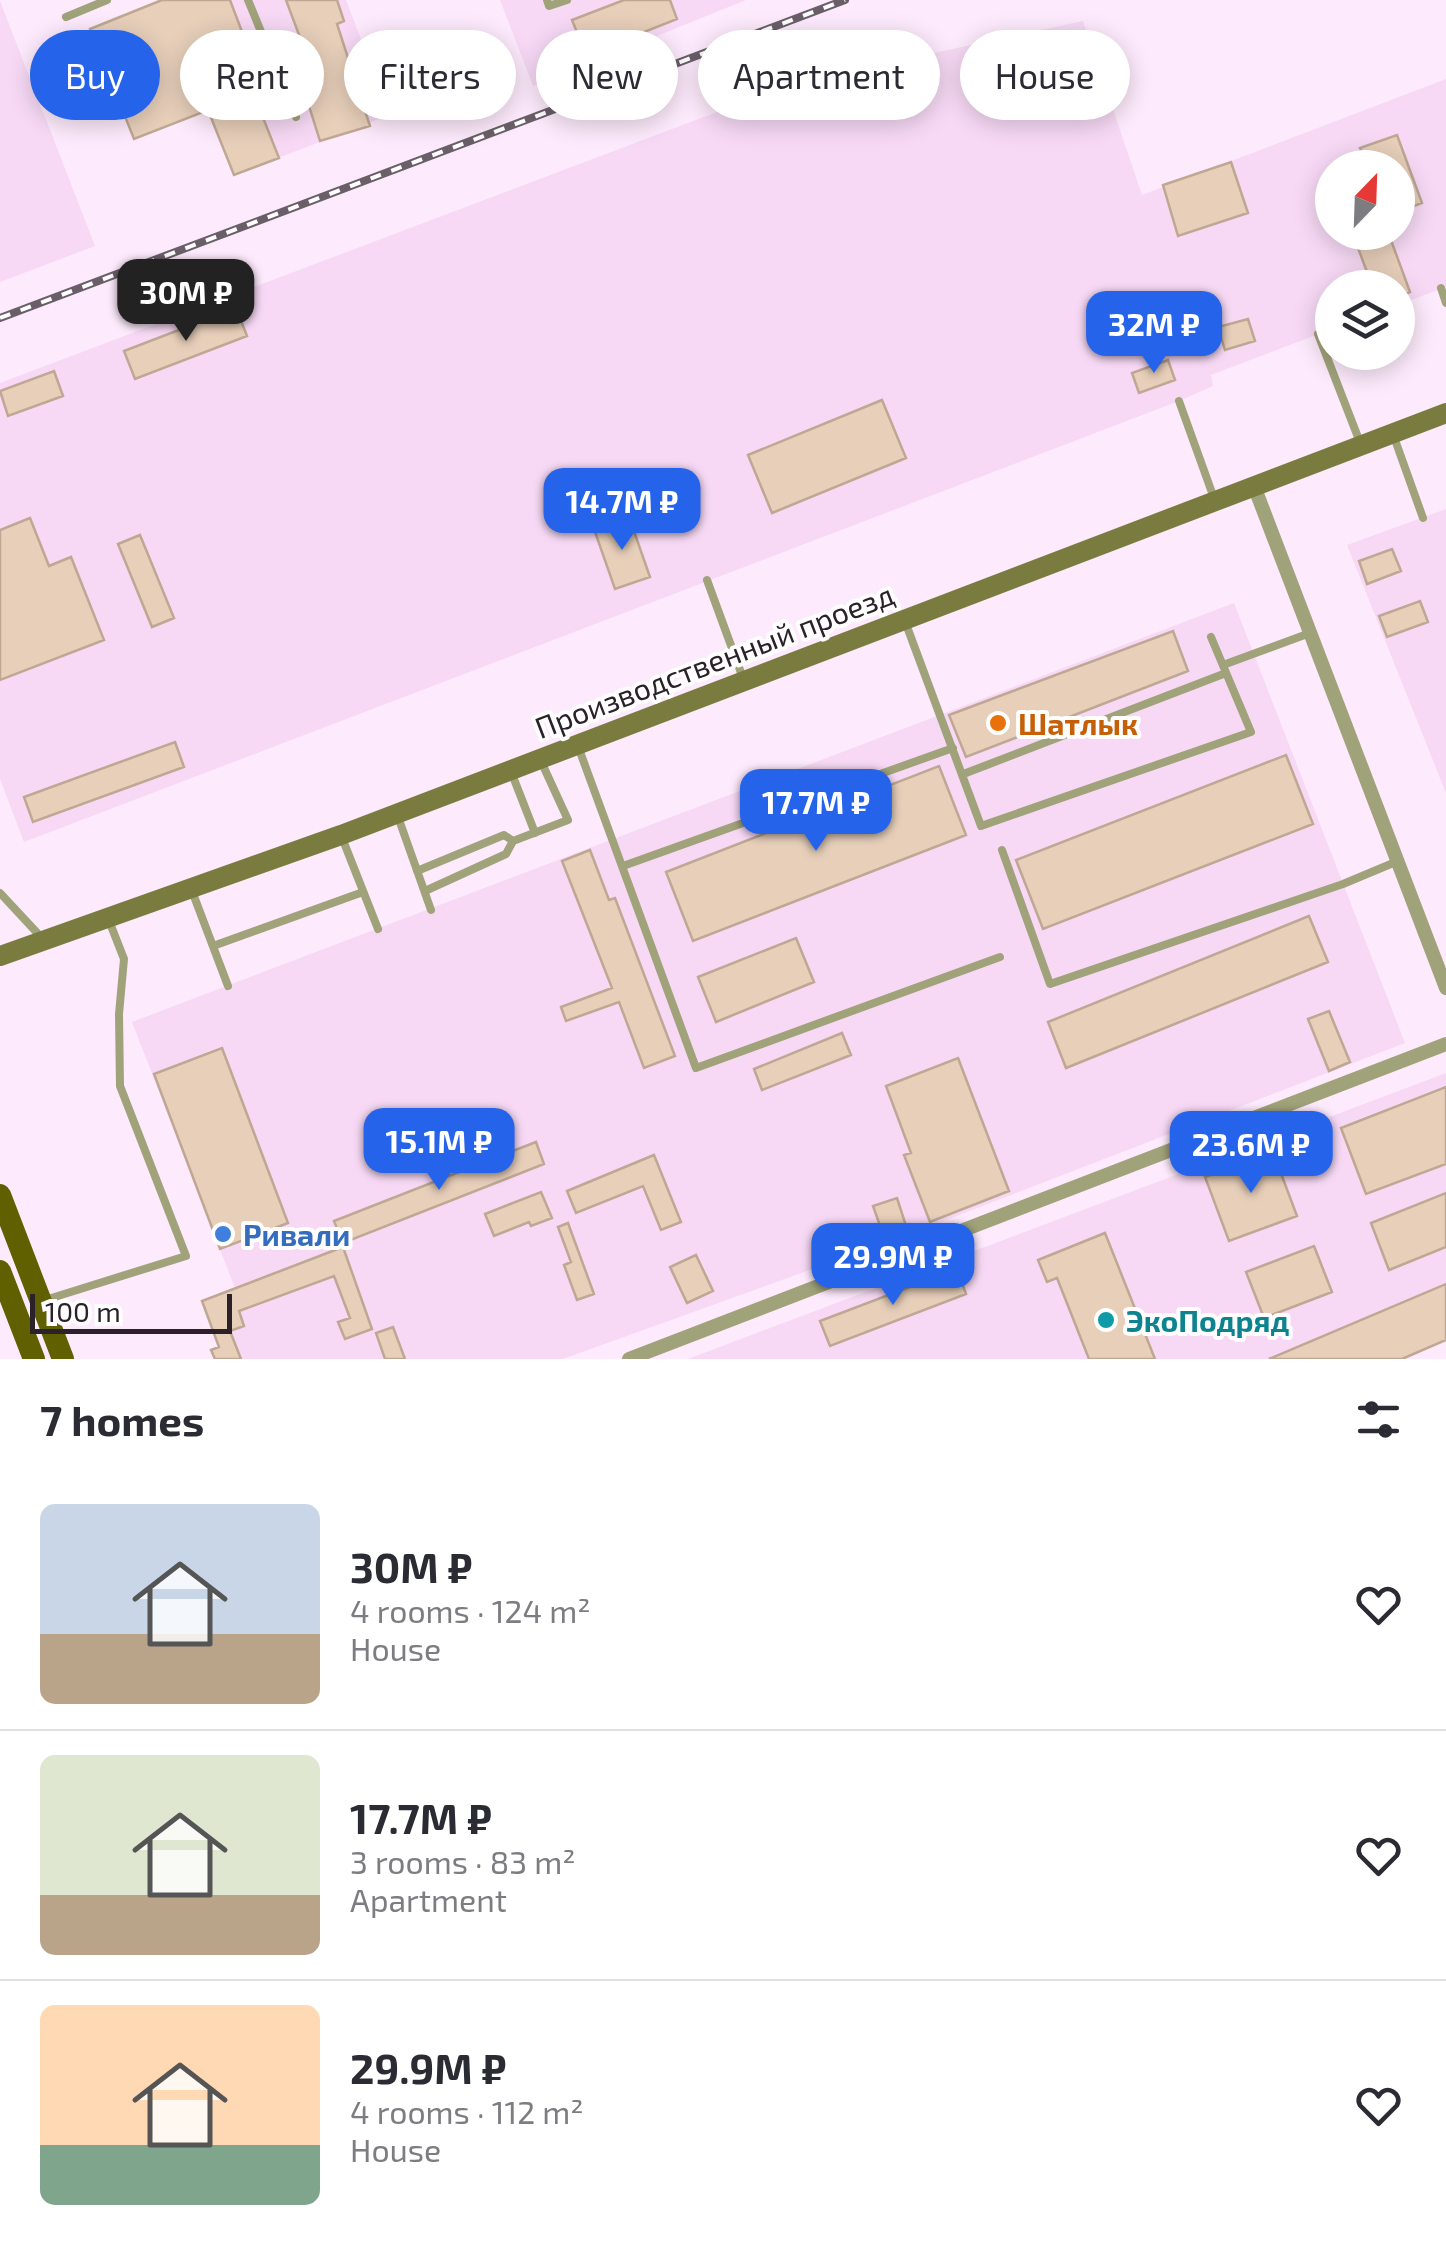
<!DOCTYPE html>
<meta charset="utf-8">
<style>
:root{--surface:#fff;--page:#f2f2f3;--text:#2b2b33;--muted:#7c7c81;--line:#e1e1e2;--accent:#2563eb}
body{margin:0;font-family:"Exo 2",sans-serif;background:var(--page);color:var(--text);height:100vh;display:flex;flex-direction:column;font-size:38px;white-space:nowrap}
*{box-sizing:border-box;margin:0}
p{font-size:32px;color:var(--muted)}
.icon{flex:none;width:55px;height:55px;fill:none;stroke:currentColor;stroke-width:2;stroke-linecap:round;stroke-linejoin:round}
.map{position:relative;height:1359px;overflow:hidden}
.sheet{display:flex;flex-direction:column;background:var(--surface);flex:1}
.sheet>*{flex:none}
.guide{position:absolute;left:30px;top:30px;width:1388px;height:90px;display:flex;gap:20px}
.needle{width:65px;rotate:23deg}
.buttons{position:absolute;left:1315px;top:150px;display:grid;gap:20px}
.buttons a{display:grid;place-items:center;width:100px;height:100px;border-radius:50%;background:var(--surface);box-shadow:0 5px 25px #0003;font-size:50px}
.scale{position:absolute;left:30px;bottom:25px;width:202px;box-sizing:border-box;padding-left:10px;border:5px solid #2a2129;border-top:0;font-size:28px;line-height:35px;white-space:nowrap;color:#2a2129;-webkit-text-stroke:8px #fefefe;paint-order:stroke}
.price{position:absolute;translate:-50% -85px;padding:0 22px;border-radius:20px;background:var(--accent);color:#fff;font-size:32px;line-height:65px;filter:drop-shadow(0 2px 5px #0008)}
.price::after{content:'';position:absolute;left:50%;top:60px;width:30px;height:22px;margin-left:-15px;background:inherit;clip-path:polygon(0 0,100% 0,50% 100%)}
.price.selected{background:#222;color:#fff}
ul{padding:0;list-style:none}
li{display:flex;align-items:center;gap:30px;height:250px;padding:0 40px}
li+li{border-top:2px solid var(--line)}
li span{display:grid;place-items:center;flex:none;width:280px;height:200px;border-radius:15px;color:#555}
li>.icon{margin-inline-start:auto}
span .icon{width:120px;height:120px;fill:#fffc;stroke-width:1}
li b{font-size:42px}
h2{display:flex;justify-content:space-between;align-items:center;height:120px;padding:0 40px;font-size:42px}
.chip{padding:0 35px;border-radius:45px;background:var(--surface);box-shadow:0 5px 25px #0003;font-size:35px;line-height:90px}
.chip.selected{background:var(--accent);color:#fff}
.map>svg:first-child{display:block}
.built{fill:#f7d9f5;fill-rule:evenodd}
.building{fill:#e7cfba;stroke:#bea793;stroke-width:2.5}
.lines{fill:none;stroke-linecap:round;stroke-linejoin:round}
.lane{stroke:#a0a27a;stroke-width:8}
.street{stroke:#a0a27a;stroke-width:14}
.secondary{stroke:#7a7c3f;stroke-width:20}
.primary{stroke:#606000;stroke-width:22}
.rail-casing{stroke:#6a5e69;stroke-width:8}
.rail{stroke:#fefefe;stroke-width:4;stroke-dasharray:11;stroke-linecap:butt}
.food-dot{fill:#e8710a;stroke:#fefefe;stroke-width:4}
.shop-dot{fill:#3f7fe0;stroke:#fefefe;stroke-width:4}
.culture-dot{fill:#0f9aa8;stroke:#fefefe;stroke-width:4}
.labels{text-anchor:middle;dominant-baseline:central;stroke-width:8;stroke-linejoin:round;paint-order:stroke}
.street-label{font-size:30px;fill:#2a2129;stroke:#fefefe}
.food-label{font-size:30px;font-weight:bold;fill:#c56008;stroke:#fefefe;text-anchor:start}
.shop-label{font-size:30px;font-weight:bold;fill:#366cbe;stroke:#fefefe;text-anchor:start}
.culture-label{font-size:30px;font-weight:bold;fill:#0d838f;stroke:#fefefe;text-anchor:start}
</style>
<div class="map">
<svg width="1446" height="1359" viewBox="0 0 1446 1359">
<rect width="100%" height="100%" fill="#fdeafc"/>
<!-- built -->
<path class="built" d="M173 0H346L390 115 239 173Z
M500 0H746L533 86Z
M0 1 95 246 0 282Z
M1083 21 1142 195 1446 79V287L1398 305V288H1332V329L1211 375 1213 386 1179 401 24 842 0 779V383L794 83ZM1332 168H1398V232H1332Z
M1446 509V793L1347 545Z
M1234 603 1405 1043 915 1232 563 1359H215L211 1350 219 1346 202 1301 235 1288 132 1022Z
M1446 1073V1332L1383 1359H688Z"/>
<!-- building -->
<path class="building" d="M162 0H230L244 37 186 59 194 80 241 62 279 158 234 175 208 110 134 139 90 29Z
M286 0H337L344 21 337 24 370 126 320 141 293 55 305 51Z
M624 0H670L677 19 586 55 572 20Z
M1397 135 1422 203 1398 212V168H1368L1360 148Z
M1231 162 1248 213 1178 236 1163 185Z
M1352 232H1388L1410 292 1398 297V288H1373Z
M236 308 247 336 135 379 124 351Z
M1248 319 1255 341 1225 350 1218 327Z
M1168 360 1175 380 1139 393 1132 373Z
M54 371 63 396 8 416 0 391Z
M882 400 906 458 772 513 748 455Z
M629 517 650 577 615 589 594 529Z
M30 518 49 566 71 557 104 640 0 680V530Z
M140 535 174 618 152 627 118 544Z
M1392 549 1401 571 1367 584 1359 561Z
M1420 601 1428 622 1387 637 1379 616Z
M1173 631 1188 671 966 757 949 715Z
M175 742 184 767 33 822 24 797Z
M1286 755 1313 824 1043 929 1016 860Z
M939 766 966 835 693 941 666 872Z
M590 850 609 900 615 898 675 1056 644 1068 619 1002 566 1021 561 1007 612 988 562 861Z
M1309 916 1328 962 1066 1068 1048 1022Z
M796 938 814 982 716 1022 698 977Z
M1329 1011 1350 1062 1329 1071 1308 1019Z
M842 1033 851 1055 762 1090 754 1069Z
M222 1048 288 1223 220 1249 154 1074Z
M958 1058 1009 1191 930 1222 904 1155 911 1153 886 1086Z
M1446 1087V1164L1366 1194 1341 1128Z
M536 1142 544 1164 343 1243 334 1221Z
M1273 1152 1297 1216 1229 1241 1205 1177Z
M654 1155 681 1222 661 1230 643 1186 576 1213 567 1191Z
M541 1192 552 1218 531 1226 529 1222 494 1236 485 1214Z
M1446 1193V1247L1389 1270 1371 1223Z
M897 1198 908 1232 885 1240 873 1206Z
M568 1223 594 1294 577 1300 564 1265 571 1262 558 1227Z
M1105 1233 1155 1359H1089L1057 1278 1047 1282 1038 1260Z
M1314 1246 1332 1292 1264 1318 1246 1272Z
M343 1247 372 1329 345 1339 338 1322 350 1318 334 1276 239 1311 244 1326 230 1331 241 1359H215L211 1350 219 1347 202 1301Z
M696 1255 713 1291 687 1303 670 1267Z
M957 1269 966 1294 830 1346 820 1321Z
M1446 1284V1340L1402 1359H1269Z
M393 1327 405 1359H385L376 1333Z"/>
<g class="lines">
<!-- lane -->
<path class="lane" d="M248 0 296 117
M547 0 549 6 567 0
M66 17 107 0
M1441 288 1446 303
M1318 334 1361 445
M1179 401 1215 501
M1394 437 1423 518
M707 580 744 681
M906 624 981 826 1251 732 1211 637
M1223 665 1310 633
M579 749 696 1068 1000 957
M966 773 1226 673
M512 774 535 833
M397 814 431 910
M341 835 378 929
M1002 850 1050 984 1343 884 1398 861
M623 866 953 748
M417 871 504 835 513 841
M192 891 228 986
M425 891 506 854 513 841 568 820 540 759
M0 893 41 937
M213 946 363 892
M45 1300 186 1256 120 1086 119 1014 124 959 108 918"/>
<!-- street -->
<path class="street" d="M1254 486 1446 988
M629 1359 1446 1044"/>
<!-- secondary -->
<path class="secondary" d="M0 956 341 835 1446 413"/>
<!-- primary -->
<path class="primary" d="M0 1195 63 1359
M0 1271 34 1359"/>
<!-- rail casing -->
<g class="rail-casing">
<path id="rail" d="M0 318 845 0"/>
</g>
<!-- rail -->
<use href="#rail" class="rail"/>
</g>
<!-- markers -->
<circle class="food-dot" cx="998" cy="723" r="10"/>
<circle class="shop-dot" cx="223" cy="1234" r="10"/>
<circle class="culture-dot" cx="1106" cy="1320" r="10"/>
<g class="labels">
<!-- street labels -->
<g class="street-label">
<text transform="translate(714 660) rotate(-21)">Производственный проезд</text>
</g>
<!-- food labels -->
<g class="food-label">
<text x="1018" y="723">Шатлык</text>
</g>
<!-- shop labels -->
<g class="shop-label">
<text x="243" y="1234">Ривали</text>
</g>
<!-- culture labels -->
<g class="culture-label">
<text x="1126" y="1320">ЭкоПодряд</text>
</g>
</g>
</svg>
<div class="buttons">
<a><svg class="needle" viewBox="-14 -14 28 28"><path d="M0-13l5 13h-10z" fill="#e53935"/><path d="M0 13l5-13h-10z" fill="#7c7c81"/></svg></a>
<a><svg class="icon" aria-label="layers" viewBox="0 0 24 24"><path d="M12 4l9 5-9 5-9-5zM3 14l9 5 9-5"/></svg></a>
</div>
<div class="scale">100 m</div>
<b class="price selected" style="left:186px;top:344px">30M ₽</b>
<b class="price" style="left:1154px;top:376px">32M ₽</b>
<b class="price" style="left:622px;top:553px">14.7M ₽</b>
<b class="price" style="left:816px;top:854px">17.7M ₽</b>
<b class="price" style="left:439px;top:1193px">15.1M ₽</b>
<b class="price" style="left:1251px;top:1196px">23.6M ₽</b>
<b class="price" style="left:893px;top:1308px">29.9M ₽</b>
<div class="guide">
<a class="chip selected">Buy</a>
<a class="chip">Rent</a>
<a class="chip">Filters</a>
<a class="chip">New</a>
<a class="chip">Apartment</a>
<a class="chip">House</a>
</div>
</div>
<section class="sheet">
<h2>7 homes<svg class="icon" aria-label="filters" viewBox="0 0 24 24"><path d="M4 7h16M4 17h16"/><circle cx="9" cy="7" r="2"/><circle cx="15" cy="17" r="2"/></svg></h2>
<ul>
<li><span style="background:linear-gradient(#c9d6e8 65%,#b9a48a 0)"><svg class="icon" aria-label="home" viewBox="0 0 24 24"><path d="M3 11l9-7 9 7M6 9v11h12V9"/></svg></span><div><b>30M ₽</b><p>4 rooms · 124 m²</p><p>House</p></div><svg class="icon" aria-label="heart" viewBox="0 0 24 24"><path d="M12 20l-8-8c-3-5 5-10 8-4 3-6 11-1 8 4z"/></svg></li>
<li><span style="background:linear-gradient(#dfe7d0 70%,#b9a48a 0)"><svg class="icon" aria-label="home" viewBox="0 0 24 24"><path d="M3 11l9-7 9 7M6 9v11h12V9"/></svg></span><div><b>17.7M ₽</b><p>3 rooms · 83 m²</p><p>Apartment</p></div><svg class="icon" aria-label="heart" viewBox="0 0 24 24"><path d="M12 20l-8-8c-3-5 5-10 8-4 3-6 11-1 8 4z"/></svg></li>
<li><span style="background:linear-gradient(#ffd9b3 70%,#7fa58c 0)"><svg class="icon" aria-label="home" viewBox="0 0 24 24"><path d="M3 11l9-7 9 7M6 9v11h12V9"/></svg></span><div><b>29.9M ₽</b><p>4 rooms · 112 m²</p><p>House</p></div><svg class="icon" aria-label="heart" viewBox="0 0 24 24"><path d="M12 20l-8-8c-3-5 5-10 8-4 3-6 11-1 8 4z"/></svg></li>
</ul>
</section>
